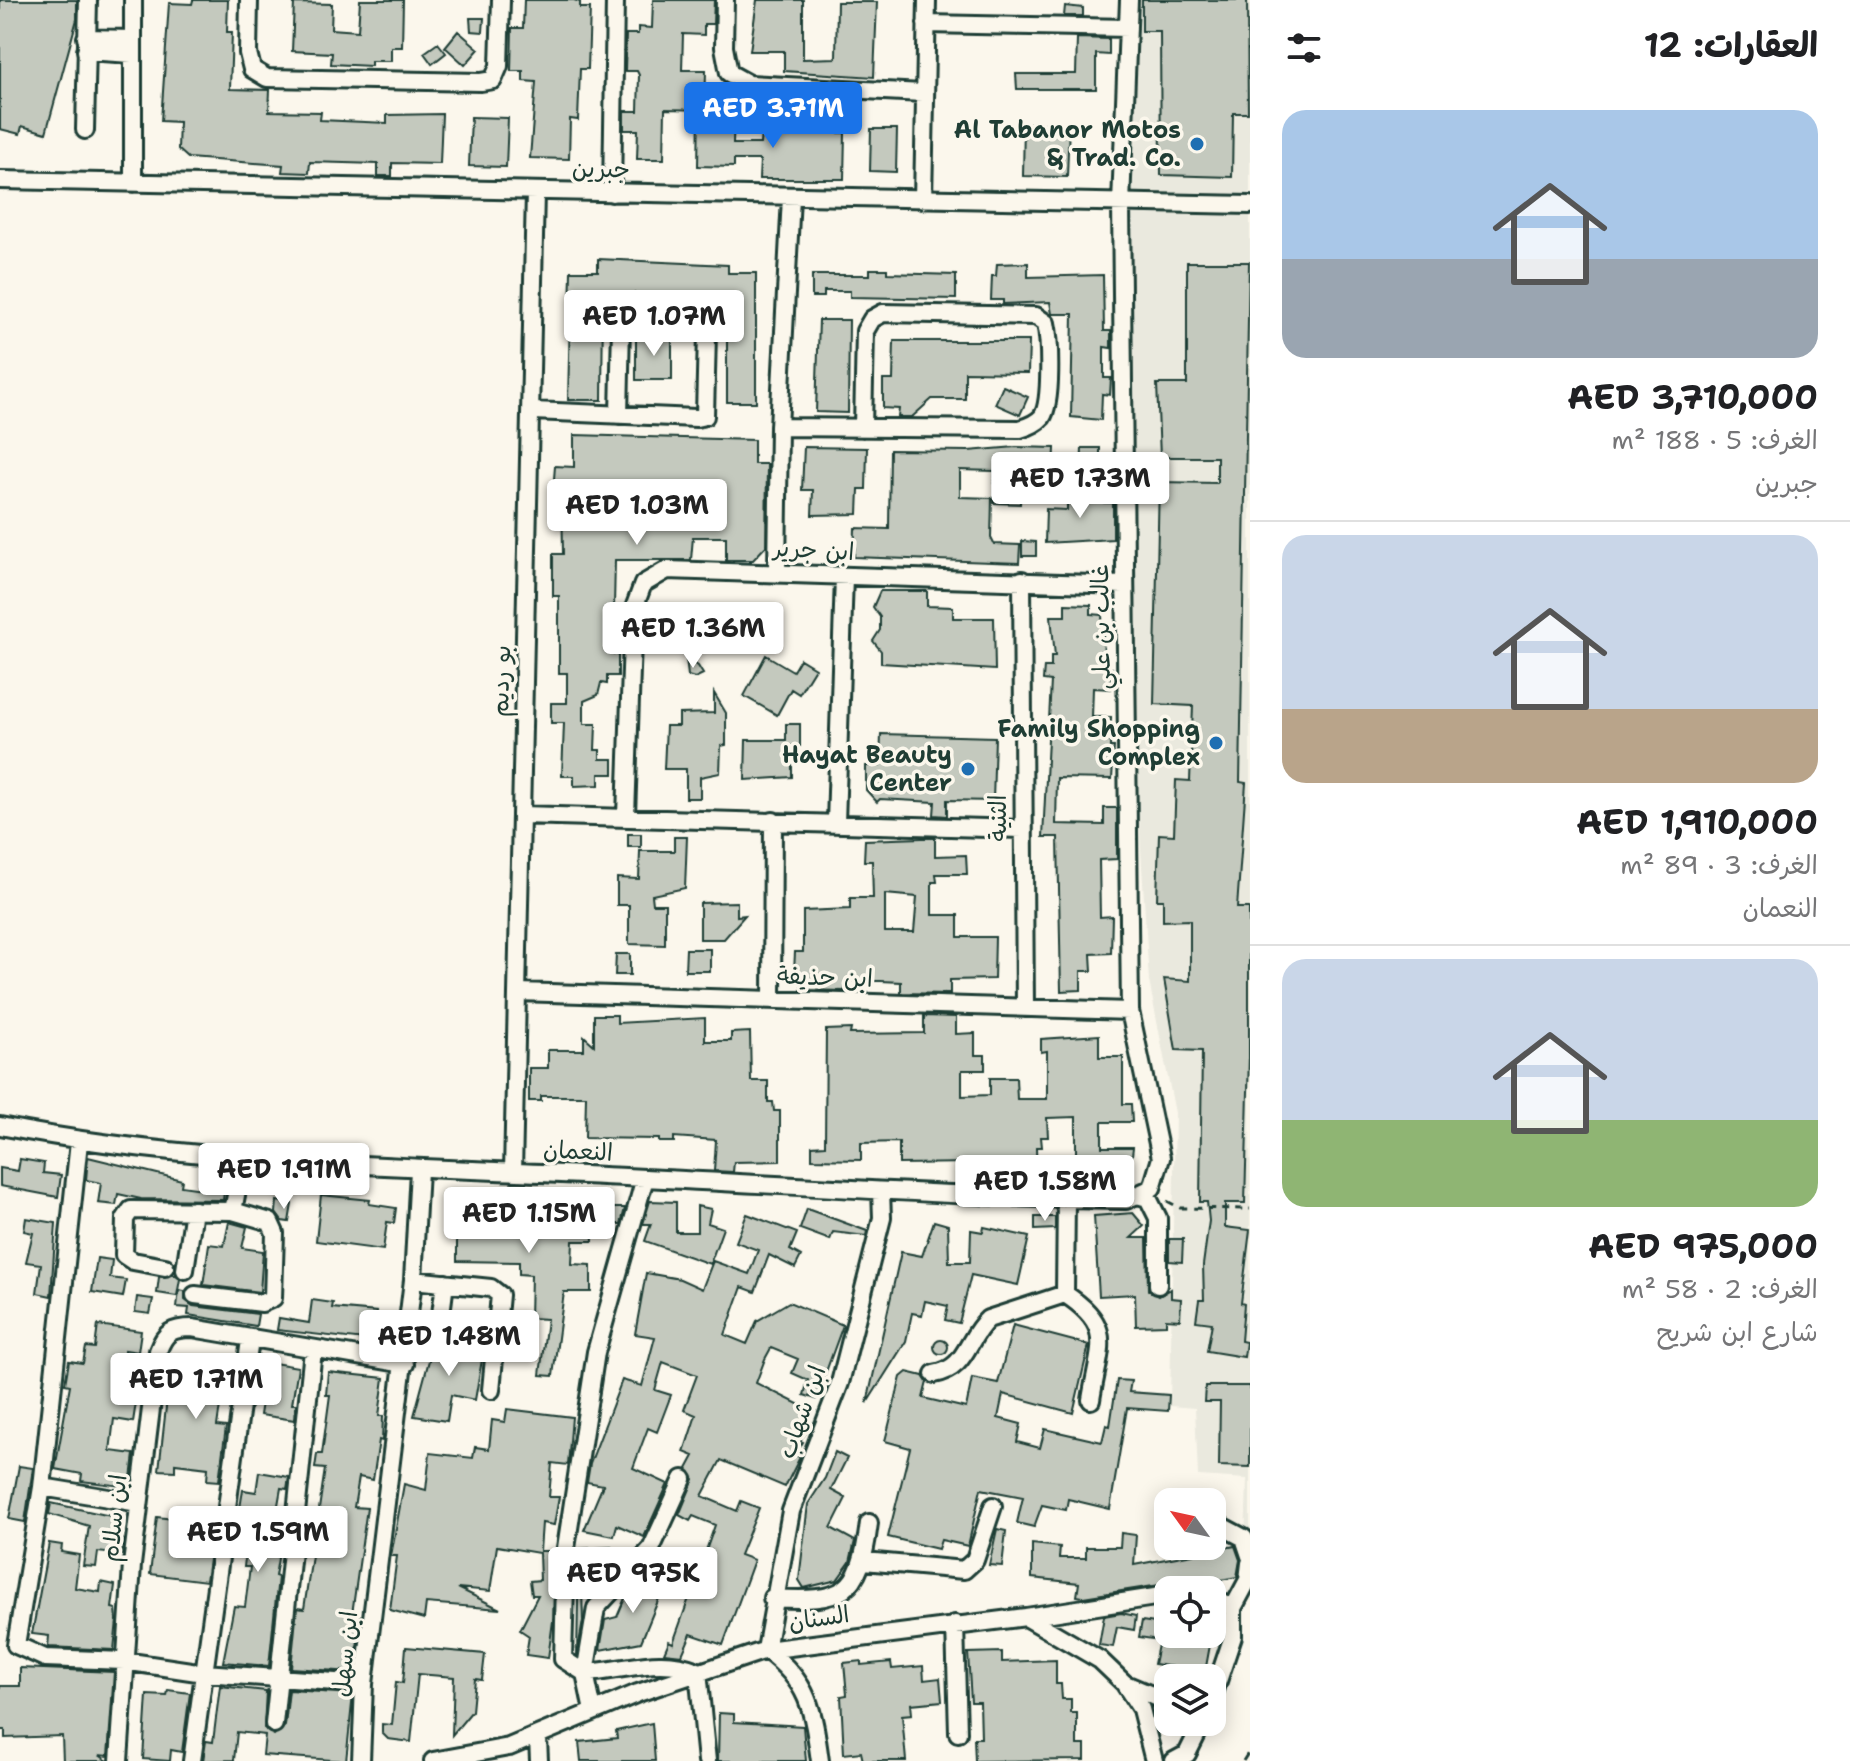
<!DOCTYPE html>
<html lang="ar">
<meta charset="utf-8">
<style>
:root{--surface:#fff;--page:#f6f6f6;--text:#202124;--muted:#757577;--line:#e0e0e0;--accent:#1a73e8}
body{margin:0;font-family:"Shantell Sans","Playpen Sans Arabic",sans-serif;background:var(--page);color:var(--text);direction:rtl;height:100vh;display:flex;flex-direction:column;font-size:30px;white-space:nowrap}
*{box-sizing:border-box;margin:0}
p{font-size:26px;color:var(--muted)}
.icon{flex:none;width:44px;height:44px;fill:none;stroke:currentColor;stroke-width:2;stroke-linecap:round;stroke-linejoin:round}
.map{position:relative;flex:1;overflow:hidden;direction:ltr}
.side{display:flex;flex-direction:column;background:var(--surface);width:600px}
.side>*{flex:none}
.needle{width:52px;rotate:303deg}
.controls{position:absolute;left:1154px;top:1488px;display:grid;gap:16px}
.controls a{display:grid;place-items:center;width:72px;height:72px;border-radius:16px;background:var(--surface);box-shadow:0 4px 20px #0003;font-size:40px}
.price{position:absolute;translate:-50% -68px;padding:0 18px;border-radius:8px;background:#fff;color:#222;font-size:26px;line-height:52px;filter:drop-shadow(0 2px 4px #0008)}
.price::after{content:'';position:absolute;left:50%;top:48px;width:24px;height:18px;margin-left:-12px;background:inherit;clip-path:polygon(0 0,100% 0,50% 100%)}
.price.current{background:var(--accent);color:#fff}
ul{padding:0;list-style:none}
li{display:grid;align-content:center;gap:16px;height:424px;padding:0 32px}
li+li{border-top:2px solid var(--line)}
li span{display:grid;place-items:center;height:248px;border-radius:24px;color:#555}
li>.icon{margin-inline-start:auto}
span .icon{width:144px;height:144px;fill:#fffc;stroke-width:1}
li b{font-size:34px}
h2{display:flex;justify-content:space-between;align-items:center;height:96px;padding:0 32px;font-size:34px}
main{display:flex;flex:1;min-height:0}
.map>svg:first-child{display:block}
.built{fill:#eae9de}
.building{fill:#c4c9be;stroke:#1f3d34;stroke-width:2;fill-rule:evenodd}
.lines{fill:none;stroke-linecap:round;stroke-linejoin:round}
.minor-casing{stroke:#1f3d34;stroke-width:22}
.path{stroke:#1f3d34;stroke-width:3;stroke-dasharray:8 6;stroke-linecap:butt}
.minor{stroke:#fbf7ec;stroke-width:16}
.poi-dot{fill:#1f6fb2;stroke:#fbf7ec;stroke-width:3}
.labels{text-anchor:middle;dominant-baseline:central;stroke-width:7;stroke-linejoin:round;paint-order:stroke}
.poi-label{font-size:24px;font-weight:bold;fill:#1f3d34;stroke:#fbf7ec;text-anchor:end}
.street-label{font-size:24px;fill:#1f3d34;stroke:#fbf7ec}
</style>
<main>
<section class="side">
<h2>العقارات: 12<svg class="icon" aria-label="filters" viewBox="0 0 24 24"><path d="M4 7h16M4 17h16"/><circle cx="9" cy="7" r="2"/><circle cx="15" cy="17" r="2"/></svg></h2>
<ul>
<li><span style="background:linear-gradient(#a9c7e8 60%,#9aa5b1 0)"><svg class="icon" aria-label="home" viewBox="0 0 24 24"><path d="M3 11l9-7 9 7M6 9v11h12V9"/></svg></span><div><b>AED 3,710,000</b><p>الغرف: 5 · 188 m²</p><p>جبرين</p></div></li>
<li><span style="background:linear-gradient(#c9d6e8 70%,#b9a48a 0)"><svg class="icon" aria-label="home" viewBox="0 0 24 24"><path d="M3 11l9-7 9 7M6 9v11h12V9"/></svg></span><div><b>AED 1,910,000</b><p>الغرف: 3 · 89 m²</p><p>النعمان</p></div></li>
<li><span style="background:linear-gradient(#c9d6e8 65%,#8fb573 0)"><svg class="icon" aria-label="home" viewBox="0 0 24 24"><path d="M3 11l9-7 9 7M6 9v11h12V9"/></svg></span><div><b>AED 975,000</b><p>الغرف: 2 · 58 m²</p><p>شارع ابن شريح</p></div></li>
</ul>
</section>
<div class="map">
<svg width="1250" height="1761" viewBox="0 0 1250 1761">
<rect width="100%" height="100%" fill="#fbf7ec"/>
<filter id="ink" filterUnits="userSpaceOnUse"><feTurbulence type="fractalNoise" baseFrequency=".0125" numOctaves="2"/><feDisplacementMap in="SourceGraphic" scale="16" xChannelSelector="R" yChannelSelector="G"/><feConvolveMatrix kernelMatrix="1 2 1 2 8 2 1 2 1" color-interpolation-filters="sRGB"/></filter>
<g filter="url(#ink)">
<!-- built -->
<path class="built" d="M1132 0H1250V1573H1244L1247 1479 1198 1476 1195 1408 1170 1406 1175 1113 1149 981 1132 703 1126 173Z"/>
<!-- building -->
<path class="building" d="M0 0H77V19L46 133 22 126 20 134 0 129Z
M193 0H228L227 32H232L230 89 270 90 269 111 321 112 320 120 387 123V115L442 114 440 164 392 163V176H378V164L310 162 309 173 282 172 283 165 188 158 178 149 179 122 161 121 169 3 192 4Z
M360 0H403L402 47H391V61H371V66L331 64 332 53 292 51 294 3 332 4 331 29 358 31Z
M524 0H574L580 2V8H590L588 69H580L578 120 570 119 569 159 530 158 536 82 523 81V71H511L512 28H523Z
M653 0H714L713 24H704V35L683 34 682 70H706L705 110 665 109 664 159H637L638 130H624V111H638L639 75 637 71H625L626 34H638V27L652 28Z
M757 0H803V59L836 58 837 2H877L874 77 784 71V51H750Z
M1142 0H1247L1248 113H1233L1232 177 1161 175 1160 31H1142Z
M1065 6 1083 8V16H1064Z
M470 18H484L483 32 471 31Z
M458 31 479 49 465 65 445 47Z
M1077 38 1109 39V55L1096 54V89H1017L1016 74H1076Z
M438 43 446 53 432 64 424 53Z
M699 112 734 114 733 144H760L761 131H774V124L793 125V132L845 133 844 179H759L760 160H734V167L698 166Z
M471 117 508 118 506 167 469 166Z
M1024 123 1069 124 1067 177 1023 176Z
M871 129H897L896 172 870 171Z
M598 259 728 265V273H756V402H727V304L657 300V293H622V303H603L602 400H568L571 271H598Z
M1187 262H1249L1240 782 1246 783 1237 908H1249V1054L1245 1203H1225V1227L1250 1230 1241 1303 1244 1304 1241 1341 1246 1342 1244 1357 1207 1351 1212 1323 1196 1321 1199 1300H1204L1203 1265 1209 1221 1207 1202H1200L1202 1051 1176 1050 1164 979 1190 981V920L1163 921V900H1157L1159 834 1174 835 1176 780 1190 781 1193 706 1154 704 1159 482 1217 483V457H1160L1157 384H1187Z
M1028 263V277L1103 275 1104 331H1111V348L1104 347V378H1111L1110 395 1102 394 1101 420 1071 417 1073 314H1052L1050 302 1003 304V300H991L992 276H996L997 264Z
M870 269H887V273L956 275V299L850 297V291H824V297H812V275H870Z
M819 320H849L848 413 816 412Z
M636 335H672V380H636Z
M894 341H1029L1028 373 965 372V399H932L912 417H898L899 409 883 408V380H893Z
M1003 386 1028 397 1020 415 995 404Z
M574 435 754 440V464H767L766 546 753 560H726V537H693L691 560H615L613 654H618V676H607V684L601 683 598 695 584 701V724H596L595 750H600V759H613V774H599V785L574 786V776H562L564 723H551V703H567V673H559V596H553V554H563L562 492H554V479L555 466 574 467Z
M804 447 867 448 866 489H859L858 514 812 515 813 490H802Z
M1016 447 1055 448 1054 472H1021L1020 504 994 503 995 471 960 470V497L992 498 991 538 994 544 1020 545 1019 563 854 557 855 528 889 529 890 450 968 451Z
M1082 448H1100V479H1081Z
M1067 492H1091V502L1113 503V539L1045 543 1046 509 1067 510Z
M1022 541 1036 542V556H1022Z
M880 591H927V606L953 607V618H994L995 670 881 663V651L873 641 880 630V617L873 607Z
M1065 604 1091 605V614L1102 615 1104 655H1107V668H1112L1111 689 1093 688 1092 717H1111L1110 747H1114L1112 779 1057 778 1056 824 1104 825V808H1117V859L1099 860 1100 917 1112 916 1111 953 1091 954 1092 971H1081V990L1061 991 1058 837H1043L1051 681 1043 680 1044 667H1051V656H1055L1051 616H1065Z
M699 609H722V627H728L727 642 669 641V628L699 626Z
M766 655 793 671 800 659 815 668 799 694 791 689 777 715 744 696Z
M686 658 698 666 703 674 695 678 688 676Z
M714 693 726 713V745L721 746 720 773 700 777V798H686V769H664L666 726H679V714L714 713Z
M786 724H800V746H792V777L745 780 746 740H786Z
M881 734 995 737 993 801 947 800V816L934 815 935 802 880 799 877 802 866 790V766H880Z
M628 834H641V847H628Z
M674 837H687L685 888 652 895 653 904H665V945L629 944V905H617V878L639 879 640 851H674Z
M922 838H935V856L966 855 967 874H936L937 882H932V915H958V937H995L994 979 950 980V994L901 993V982L881 981H845V991L801 990 802 973 794 972 795 952H803V911L850 909V898H873L872 861H864L865 840ZM885 894 917 897 914 932H885Z
M737 902V916L745 915 724 939H700V903Z
M686 949H710V971H685Z
M616 954H630V975H615Z
M594 1015H617V1023L705 1018V1041H731V1033L750 1032 751 1081H768V1102H773L774 1111H780V1161L734 1162 733 1172 714 1171 716 1140 674 1137V1142H659V1139L585 1138 586 1096H541V1101H529V1068H548V1050H584V1036L594 1045Z
M924 1016 956 1017V1034L975 1033V1055H985V1070H962V1096L990 1095V1078H1016L1017 1099H1047V1051L1041 1052V1039L1099 1035V1057H1123V1104H1131L1132 1122H1102V1147H1133L1130 1172H1115V1167H1082V1173H1063V1160H1076V1117L1047 1118 1048 1137H1041L1042 1147H1036L1037 1183H1024V1172H996V1182L972 1183V1163L899 1164V1142L861 1143V1160L812 1159V1146L825 1145 826 1030 851 1029 850 1034 924 1033Z
M88 1157 182 1180 181 1186 224 1192 223 1200 141 1199 118 1194 116 1205 98 1203 101 1183 86 1180Z
M20 1159 44 1163 43 1173 61 1175 58 1197 0 1186V1168L18 1171Z
M321 1195 370 1200 369 1204 396 1208 394 1223 387 1222 383 1250 316 1241Z
M505 1196H536V1211L564 1212V1227H592L593 1241H573L572 1264 591 1265V1292H564L553 1376 540 1375 547 1319 530 1318 531 1275 519 1274V1262L457 1261V1230L450 1229 469 1208 476 1209V1200L505 1201Z
M277 1201 292 1204 289 1222 282 1221 276 1213Z
M650 1201 676 1202V1232H697V1206L711 1209 708 1223 723 1228 710 1264 645 1241 651 1224H643Z
M597 1208H625L621 1224H597Z
M807 1209 867 1231 866 1236 833 1232 830 1240 800 1229Z
M1133 1213 1144 1226 1131 1238H1147L1148 1290 1159 1296 1171 1289V1298L1181 1299 1180 1320 1166 1319V1325L1136 1326 1135 1294 1099 1296 1094 1216Z
M747 1214 797 1233 790 1250 801 1256 795 1268 769 1255 755 1292 742 1287 725 1335 747 1344 757 1321 789 1302 843 1325 816 1399 804 1395 808 1380 792 1373 798 1359 771 1348 765 1359 756 1383 810 1410 807 1420 812 1423 800 1441 803 1442 795 1455 800 1457 785 1487 721 1460 702 1496 737 1511 741 1501 759 1508 740 1555 754 1560 723 1645 691 1634 682 1655 664 1653 669 1641 673 1643 715 1525 693 1516 690 1521 679 1515 694 1479 687 1469 694 1456 684 1452 696 1415 684 1410 697 1375 663 1362 655 1390 671 1395 657 1432 648 1428 633 1468 668 1484 644 1537 617 1525 614 1536 584 1530 603 1485 587 1482 590 1464 622 1380 642 1386 655 1337 635 1334 646 1273 680 1279 702 1289 713 1261 749 1274 758 1250 736 1242Z
M1035 1217H1055V1229L1035 1230Z
M26 1218 56 1223 51 1296 37 1293 41 1264 26 1262 33 1233 24 1231Z
M934 1221 948 1225 949 1262H970L971 1230 983 1232 984 1227 1029 1237 1018 1285 971 1275 959 1323 945 1320 948 1306 925 1301 922 1315 912 1313 906 1341 867 1403 901 1252 922 1256Z
M229 1222 247 1227 242 1248 263 1251 260 1292 203 1285 209 1244 224 1246Z
M1169 1239H1183L1182 1262 1169 1261Z
M97 1258 112 1260 110 1278 126 1280 123 1297 92 1292Z
M173 1274 180 1279 177 1296 157 1293 159 1277Z
M179 1290 185 1291V1300L193 1306 258 1314 256 1326 188 1315 189 1308 177 1307Z
M137 1297 153 1299 150 1314 135 1312Z
M312 1300 333 1303 332 1308 377 1312 373 1341 277 1330 279 1318 309 1323Z
M98 1325 141 1331 138 1352 125 1350 121 1380 132 1382 130 1395 137 1396 133 1422 114 1419 110 1451 134 1454 130 1487 81 1481 82 1474 55 1469 70 1385 65 1384 69 1361 83 1363 86 1347 95 1348Z
M1013 1325 1089 1345 1073 1413 1003 1394 998 1418 1021 1424 1017 1442 1040 1448 1045 1429 1102 1442 1106 1425 1110 1426 1117 1380 1131 1381 1129 1392 1169 1395 1168 1411 1127 1408 1110 1509 1068 1499 1066 1510 1042 1505 1034 1527 1017 1523 1023 1497 981 1489 968 1546 941 1540 938 1549 888 1537 910 1448 885 1441 901 1377 907 1372 923 1376 927 1382 923 1398 966 1408 972 1378 998 1383Z
M435 1338 484 1348 475 1400 451 1395 447 1421 414 1416Z
M934 1347a7 7 0 1 1 14 0a7 7 0 1 1-14 0Z
M186 1358 226 1364 217 1426 226 1427 219 1481 207 1480 208 1468 175 1464V1471L159 1470 167 1398 179 1400Z
M268 1362 298 1367 292 1404H296L295 1420 260 1415Z
M328 1372 384 1378 379 1416H383L382 1441 379 1440 373 1480 359 1477 354 1507 367 1508 352 1614 361 1616 354 1672 291 1668 297 1608 304 1609 325 1469 315 1468 317 1454H322L330 1395H326Z
M1205 1386H1250V1467L1219 1466 1220 1402H1204Z
M507 1409 572 1417 568 1465 552 1463 549 1497H559L554 1525 542 1523 540 1551H555L553 1621 548 1658 526 1655 529 1636 520 1630 538 1595H532L530 1581 540 1580 539 1553 497 1546 490 1591 458 1588 500 1609 426 1603 424 1619 390 1610 397 1556H391L404 1484 426 1490 430 1453 473 1458 475 1447 489 1449 492 1420 505 1422Z
M835 1452 847 1458 831 1490 846 1498 831 1528 855 1541 854 1545 850 1562 837 1580 804 1588 799 1580 808 1504 825 1478Z
M19 1466 33 1468 25 1522 9 1519Z
M259 1472 289 1477 287 1489 281 1488 275 1522 284 1523 275 1576 278 1577 269 1666 223 1662 234 1606 245 1607 250 1567H244L248 1532 242 1531 243 1515 239 1514 243 1490 256 1492Z
M51 1503 120 1518 115 1539 124 1540 122 1555 98 1552 96 1567 83 1566 89 1526 49 1514Z
M157 1517 214 1524 206 1581 150 1574Z
M997 1529 1006 1531 1002 1566 989 1565Z
M1121 1533 1136 1535 1134 1565 1235 1546 1240 1560 1237 1577 1176 1588 1166 1584 1083 1597 1077 1596 1079 1583 1032 1578V1544L1060 1547 1059 1558H1086V1547H1120Z
M49 1543 62 1545 61 1552 79 1555 75 1588 100 1592 101 1582 115 1585 112 1608 116 1609 117 1620 114 1650 48 1647 49 1636 32 1634Z
M611 1547 603 1584 592 1582 589 1591 582 1589 583 1621 577 1655 579 1549Z
M650 1572 667 1579 641 1642 600 1650 605 1620 617 1617 628 1591 640 1596Z
M1121 1613 1136 1616 1134 1630 1117 1627 1113 1647 1099 1645 1104 1616Z
M1142 1621 1168 1625V1634L1199 1637 1200 1634H1212L1204 1678H1172L1174 1667 1154 1664 1159 1640 1139 1637Z
M406 1647 485 1654 482 1680 475 1679 472 1711 452 1735 454 1677 418 1674 411 1742 388 1739 382 1733V1724L392 1725 396 1682 403 1683Z
M1002 1652V1662L1056 1660V1684H1061L1062 1699H1071V1713H1077V1745H1085V1760L975 1761 974 1738H981L980 1702H971L968 1653Z
M861 1661V1665L891 1662 892 1669 923 1666 924 1680 940 1678 942 1701 911 1704 912 1714 902 1715 906 1761H863L861 1752 844 1754 841 1696 847 1695 844 1663Z
M20 1668 114 1672 108 1756 99 1755 108 1761H63L62 1736 5 1738V1730H0V1686H20Z
M220 1686 266 1691 264 1728 274 1735 285 1726 289 1690 353 1694 346 1761 263 1755 265 1735 237 1732 234 1760 203 1761 206 1741 213 1742Z
M168 1690 190 1693 182 1752 171 1750 170 1761 143 1759 147 1695 167 1696Z
M719 1713 734 1714V1722L803 1726 806 1761H718Z
M652 1723 655 1761H581L579 1742 617 1738 616 1731Z"/>
<g class="lines">
<!-- minor casing -->
<g class="minor-casing">
<path id="minor" d="M249 0 248 53 252 69 267 78 481 82 493 80 499 66 501 0
M725 0 724 47 729 73 749 84 923 93
M926 24 1128 28
M86 38 132 39
M86 51 132 54
M85 130 88 0
M0 180 1250 205
M133 183V0
M612 193 615 0
M923 200 927 0
M533 411 696 418 705 416 707 333C698 304 660 312 634 311L626 315 621 325 619 415
M779 427 1020 429C1027 427 1036 424 1042 417 1052 403 1050 341 1046 323L1036 316 883 313 872 319 865 331 863 428
M777 572 779 427 791 197
M1022 580 1025 1008
M521 815 1022 829
M626 816 633 611 643 584 667 570 1124 585
M836 823 844 576
M518 992 1130 1011
M772 1000 773 821
M0 1126C178 1161 360 1165 541 1173 716 1181 891 1192 1066 1199L1126 1200 1152 1188 1161 1158 1130 1011 1121 204 1129 0
M79 1142 42 1487 16 1645 45 1658 124 1661 204 1673 364 1684
M513 1172 535 192
M1141 1196 1148 1198 1158 1218V1285
M233 1211 243 1158
M165 1267 133 1261 124 1255 125 1219 131 1210 233 1211 270 1222 275 1233 273 1298 262 1303 195 1295
M185 1270 194 1210
M413 1280 491 1288 500 1295 491 1390
M445 1283 441 1314 446 1324 497 1333
M1065 1294C1116 1327 1099 1347 1091 1400
M934 1374C967 1369 966 1339 988 1319L1065 1294 1066 1199
M683 1479 651 1549 596 1608 585 1673C625 1671 660 1655 698 1671L707 1761
M42 1487 139 1503
M1212 1521 1244 1538 1250 1556
M864 1561 964 1570 975 1560 993 1506
M772 1598C843 1602 860 1596 869 1523
M1212 1598 1233 1608V1636L1212 1699
M1233 1608 1248 1580 1250 1563
M1026 1617 1168 1595
M955 1624 958 1733
M766 1650 791 1511 840 1383 882 1218 881 1191
M766 1650C809 1682 813 1709 820 1761
M1125 1684 1168 1702
M593 1711 585 1673 563 1659 566 1548 596 1352 645 1178
M274 1724 313 1350
M538 1738 539 1761
M119 1761 132 1565 158 1351C165 1332 172 1328 192 1328L405 1364
M192 1761 250 1340
M361 1761 364 1684 413 1280 419 1170
M433 1761 509 1747 638 1693 766 1650 1026 1617 1100 1660 1124 1683 1141 1709 1154 1761
M1174 1761 1187 1754 1203 1722"/>
</g>
<!-- path -->
<path class="path" d="M1167 1201 1180 1208 1250 1209
M1243 1761 1250 1750"/>
<!-- minor -->
<use href="#minor" class="minor"/>
</g>
</g>
<!-- markers -->
<g class="poi-dot">
<circle cx="1197" cy="144" r="8"/>
<circle cx="1216" cy="743" r="8"/>
<circle cx="968" cy="769" r="8"/>
</g>
<g class="labels">
<!-- poi labels -->
<g class="poi-label">
<text x="1181" y="130">Al Tabanor Motos<tspan x="1181" dy="28">&amp; Trad. Co.</tspan></text>
<text x="1200" y="729">Family Shopping<tspan x="1200" dy="28">Complex</tspan></text>
<text x="952" y="755">Hayat Beauty<tspan x="952" dy="28">Center</tspan></text>
</g>
<!-- street labels -->
<g class="street-label">
<text transform="translate(601 169) rotate(1)">جبرين</text>
<text transform="translate(814 550) rotate(3)">ابن جرير</text>
<text transform="translate(1101 627) rotate(-91)">غالب بن علي</text>
<text transform="translate(501 681) rotate(-88)">بو رديم</text>
<text transform="translate(998 818) rotate(-90)">الثنية</text>
<text transform="translate(825 977) rotate(2)">ابن حذيفة</text>
<text transform="translate(578 1151) rotate(3)">النعمان</text>
<text transform="translate(802 1412) rotate(-70)">ابن شهاب</text>
<text transform="translate(114 1518) rotate(-84)">ابن سلام</text>
<text transform="translate(819 1618) rotate(-8)">السنان</text>
<text transform="translate(345 1654) rotate(-84)">ابن سهل</text>
</g>
</g>
</svg>
<div class="controls">
<a><svg class="needle" viewBox="-14 -14 28 28"><path d="M0-13l5 13h-10z" fill="#e53935"/><path d="M0 13l5-13h-10z" fill="#757577"/></svg></a>
<a><svg class="icon" aria-label="locate" viewBox="0 0 24 24"><circle cx="12" cy="12" r="6"/><path d="M12 2v4M12 18v4M2 12h4M18 12h4"/></svg></a>
<a><svg class="icon" aria-label="layers" viewBox="0 0 24 24"><path d="M12 4l9 5-9 5-9-5zM3 14l9 5 9-5"/></svg></a>
</div>
<b class="price current" style="left:773px;top:150px">AED 3.71M</b>
<b class="price" style="left:654px;top:358px">AED 1.07M</b>
<b class="price" style="left:1080px;top:520px">AED 1.73M</b>
<b class="price" style="left:637px;top:547px">AED 1.03M</b>
<b class="price" style="left:693px;top:670px">AED 1.36M</b>
<b class="price" style="left:284px;top:1211px">AED 1.91M</b>
<b class="price" style="left:1045px;top:1223px">AED 1.58M</b>
<b class="price" style="left:529px;top:1255px">AED 1.15M</b>
<b class="price" style="left:449px;top:1378px">AED 1.48M</b>
<b class="price" style="left:196px;top:1421px">AED 1.71M</b>
<b class="price" style="left:258px;top:1574px">AED 1.59M</b>
<b class="price" style="left:633px;top:1615px">AED 975K</b>
</div>
</main>
